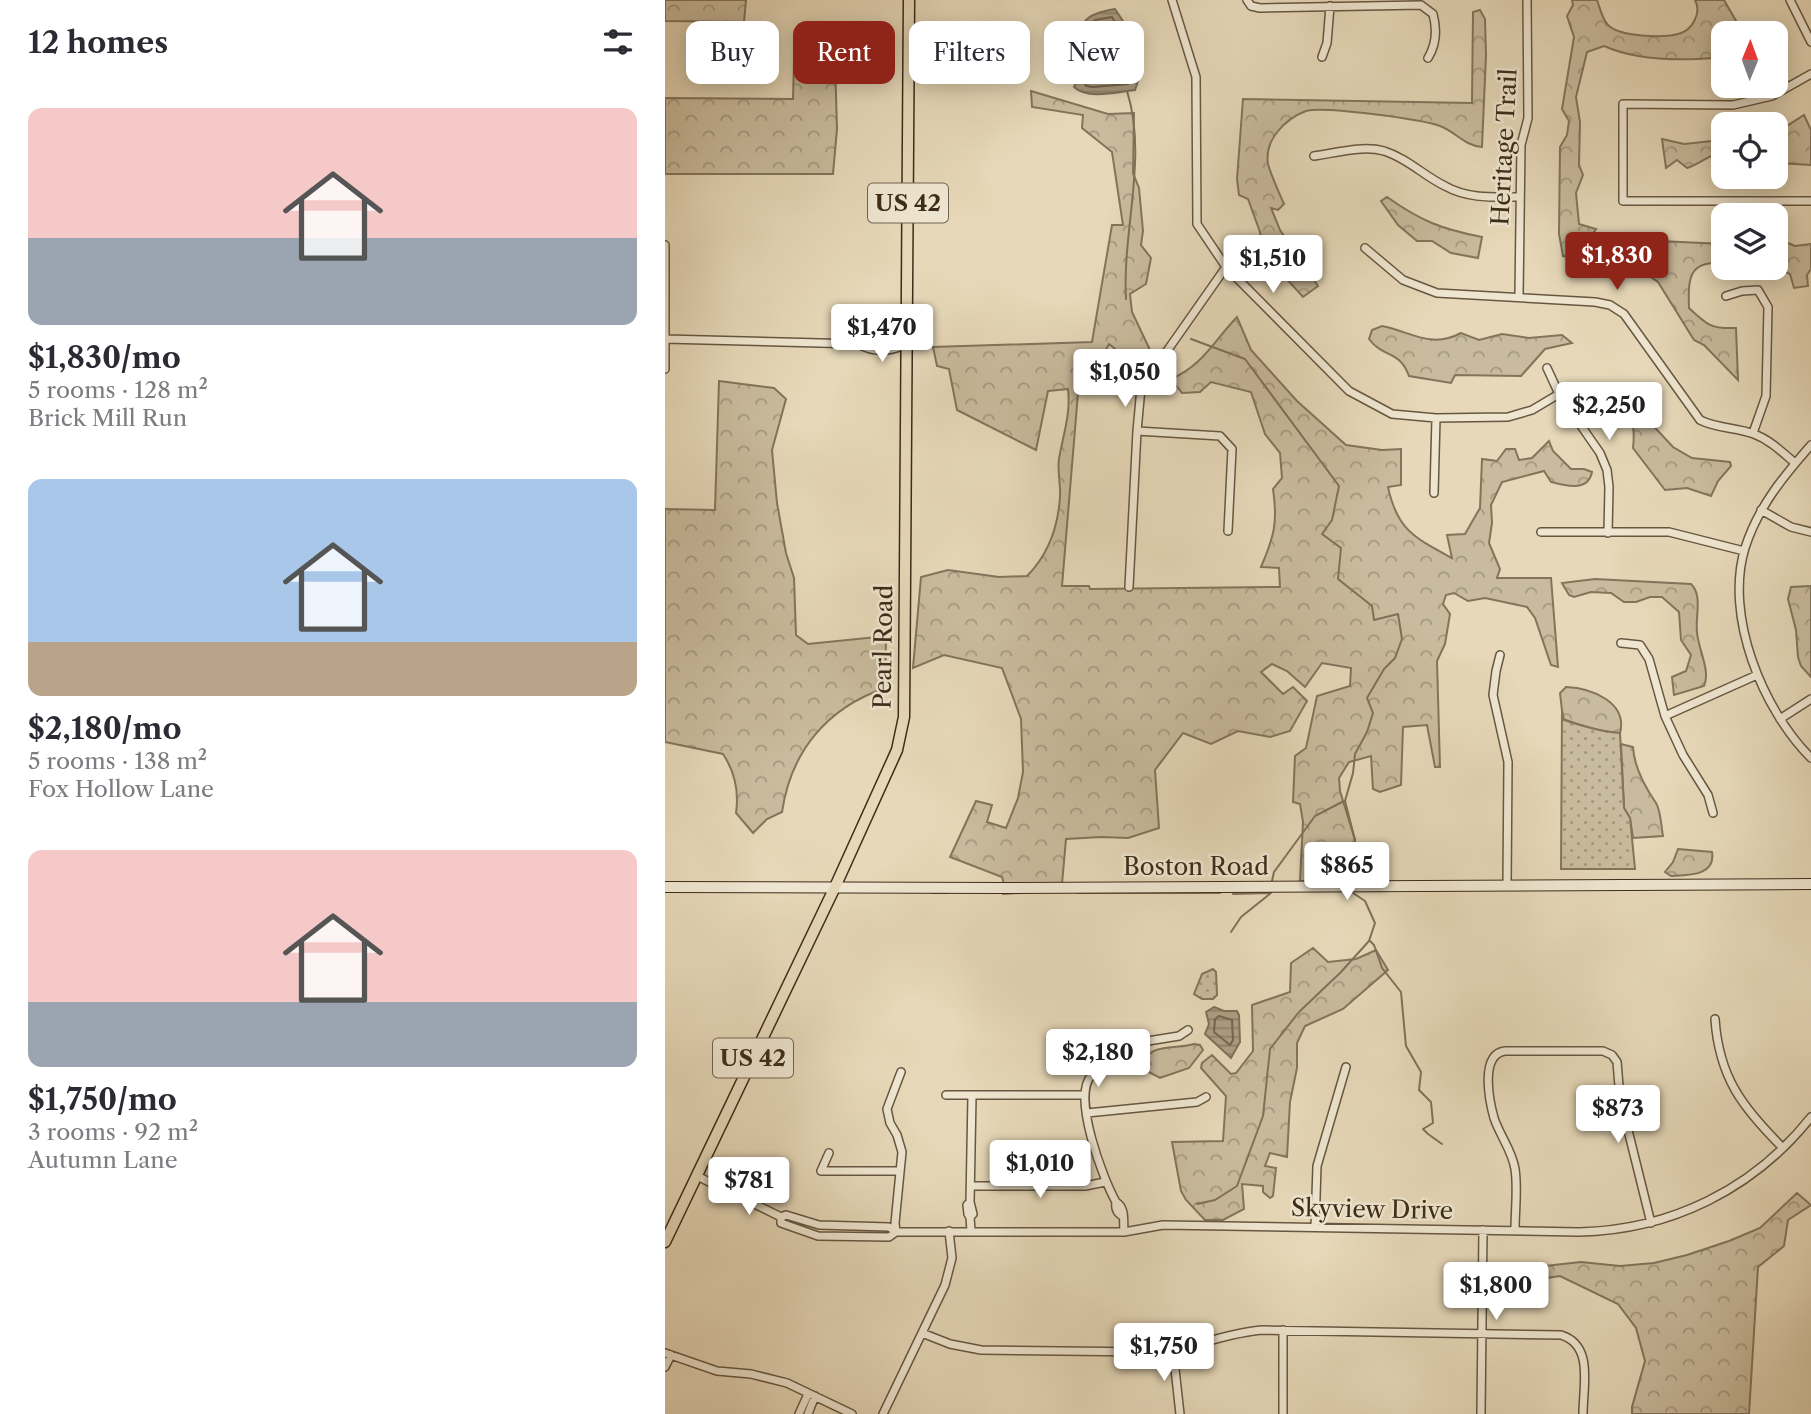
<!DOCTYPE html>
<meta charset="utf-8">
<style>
:root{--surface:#fff;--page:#f2f2f3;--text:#2b2b33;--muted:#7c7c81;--accent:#8f2418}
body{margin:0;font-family:"Libre Caslon Text",serif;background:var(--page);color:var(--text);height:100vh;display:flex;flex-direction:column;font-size:26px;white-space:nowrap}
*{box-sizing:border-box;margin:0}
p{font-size:23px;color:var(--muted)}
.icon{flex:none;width:38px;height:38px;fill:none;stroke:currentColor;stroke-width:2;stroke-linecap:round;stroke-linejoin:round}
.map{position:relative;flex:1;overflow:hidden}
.side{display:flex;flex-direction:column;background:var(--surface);width:665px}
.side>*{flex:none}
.hud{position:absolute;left:21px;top:21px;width:665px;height:63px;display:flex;gap:14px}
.needle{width:46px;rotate:1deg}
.fabs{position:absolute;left:1046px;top:21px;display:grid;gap:14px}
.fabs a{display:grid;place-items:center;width:77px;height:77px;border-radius:14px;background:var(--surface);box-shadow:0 4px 18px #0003;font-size:35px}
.price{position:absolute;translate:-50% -60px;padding:0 16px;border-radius:7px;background:#fff;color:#222;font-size:23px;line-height:46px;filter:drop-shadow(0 2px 4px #0008)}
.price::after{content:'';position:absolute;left:50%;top:42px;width:21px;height:16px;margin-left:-10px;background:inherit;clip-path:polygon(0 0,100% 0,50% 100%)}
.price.on{background:var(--accent);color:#fff}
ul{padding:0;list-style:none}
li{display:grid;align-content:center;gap:14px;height:371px;padding:0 28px}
li span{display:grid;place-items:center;height:217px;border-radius:14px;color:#555}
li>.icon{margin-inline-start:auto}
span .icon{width:126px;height:126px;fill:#fffc;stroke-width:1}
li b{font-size:30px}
h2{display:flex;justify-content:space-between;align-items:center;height:84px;padding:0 28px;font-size:30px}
.pill{padding:0 24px;border-radius:14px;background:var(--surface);box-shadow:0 4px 18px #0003;font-size:24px;line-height:63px}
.pill.on{background:var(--accent);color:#fff}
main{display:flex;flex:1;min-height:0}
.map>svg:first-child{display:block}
.forest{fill:url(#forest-crowns);stroke:#83745b;stroke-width:2}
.park{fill:url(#park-dots);stroke:#83745b;stroke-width:2}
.water{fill:url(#water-rules);stroke:#807058;stroke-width:2}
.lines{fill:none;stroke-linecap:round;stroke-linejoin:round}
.shore{stroke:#75654e;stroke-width:2}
.stream{stroke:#807058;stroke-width:2}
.street-casing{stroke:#675741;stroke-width:10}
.secondary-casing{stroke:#3d2c19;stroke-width:12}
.primary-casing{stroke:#3d2c19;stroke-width:13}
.street{stroke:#efe6d1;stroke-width:7}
.secondary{stroke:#efe6d1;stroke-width:10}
.primary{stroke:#e6d8b8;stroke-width:10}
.labels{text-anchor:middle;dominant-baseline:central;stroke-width:5;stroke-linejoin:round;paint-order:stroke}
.shield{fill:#efe6d1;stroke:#726450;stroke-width:2}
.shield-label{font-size:23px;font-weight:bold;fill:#3d2c19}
.street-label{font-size:24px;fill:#3d2c19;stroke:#efe6d1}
</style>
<main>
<section class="side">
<h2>12 homes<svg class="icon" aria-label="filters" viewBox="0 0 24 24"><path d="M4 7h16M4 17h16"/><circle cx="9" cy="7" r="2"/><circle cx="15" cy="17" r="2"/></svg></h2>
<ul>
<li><span style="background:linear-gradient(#f6c9c9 60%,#9aa5b1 0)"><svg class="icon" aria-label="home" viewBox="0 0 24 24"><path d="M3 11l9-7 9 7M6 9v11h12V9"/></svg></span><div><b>$1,830/mo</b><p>5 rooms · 128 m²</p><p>Brick Mill Run</p></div></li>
<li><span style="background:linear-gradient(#a9c7e8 75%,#b9a48a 0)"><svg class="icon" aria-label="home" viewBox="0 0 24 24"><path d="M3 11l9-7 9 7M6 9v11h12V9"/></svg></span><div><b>$2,180/mo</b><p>5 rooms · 138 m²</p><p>Fox Hollow Lane</p></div></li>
<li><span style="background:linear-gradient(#f6c9c9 70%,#9aa5b1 0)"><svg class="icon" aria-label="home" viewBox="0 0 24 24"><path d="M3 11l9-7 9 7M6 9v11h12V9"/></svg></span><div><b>$1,750/mo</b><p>3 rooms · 92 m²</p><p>Autumn Lane</p></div></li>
</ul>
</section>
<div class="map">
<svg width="1146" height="1414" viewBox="0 0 1146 1414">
<defs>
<pattern id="forest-crowns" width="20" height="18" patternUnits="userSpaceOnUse" patternTransform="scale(1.75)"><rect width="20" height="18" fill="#c9bb9d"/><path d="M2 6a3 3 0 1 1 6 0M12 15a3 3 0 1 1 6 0" fill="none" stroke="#a4987f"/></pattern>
<pattern id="park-dots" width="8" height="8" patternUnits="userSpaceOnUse" patternTransform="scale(1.75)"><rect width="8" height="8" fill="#c9bb9d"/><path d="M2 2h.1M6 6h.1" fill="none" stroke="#a4987f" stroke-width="1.8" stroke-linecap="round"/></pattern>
<pattern id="water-rules" width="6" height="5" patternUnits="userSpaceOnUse" patternTransform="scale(1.75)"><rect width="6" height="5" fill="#ad9e82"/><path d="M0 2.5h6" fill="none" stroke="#8e816a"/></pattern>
</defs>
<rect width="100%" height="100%" fill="#e6d8b8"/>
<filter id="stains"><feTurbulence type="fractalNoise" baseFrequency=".00286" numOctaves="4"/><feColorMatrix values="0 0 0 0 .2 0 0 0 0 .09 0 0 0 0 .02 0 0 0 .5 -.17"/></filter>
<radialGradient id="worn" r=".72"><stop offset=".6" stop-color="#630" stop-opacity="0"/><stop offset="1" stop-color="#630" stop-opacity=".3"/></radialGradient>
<!-- forest -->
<path class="forest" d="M0 0H81L79 22 0 21Z
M907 0H932C935 8 937 19 943 25 955 37 997 38 1013 34 1027 31 1037 13 1030 0H1059L1078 33H1059V57C1020 61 975 62 939 46L922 52 911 97 915 122 914 165 918 175 911 193 914 224 931 229 923 241 930 250H940L949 245 966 247 994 241 1059 244V263C1023 260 1023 279 1024 308 1042 325 1046 329 1071 328L1073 380 1039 345 1029 340 993 282 959 259 945 263 898 256 894 234 895 147 902 135 904 121 897 109 909 37 902 16 908 5Z
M815 10 820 19 821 55 817 147C800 146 791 132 775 126 756 119 658 106 641 111 620 119 599 140 603 164 605 172 615 195 619 204L613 210 606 208 615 230 653 286 638 297 599 254 595 232 583 199 574 195 572 179 578 99 807 103 808 12Z
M170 61 172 129 168 174H0V98L128 99 129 62Z
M366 91 443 114 469 113 468 173 474 188 478 231 476 245 486 258 481 284 465 294 467 312 485 350 484 359C465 363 458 356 444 344L431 368 415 369 397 586H424L425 589 615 587 614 568 596 567C609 537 613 522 608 489L617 478 615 453 600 434 586 392 546 382 535 392 517 393 506 379C538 365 548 342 572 317L586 350 632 401 681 445 717 450 736 449V485L723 487C732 530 750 538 787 558L782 535 800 534 815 508 817 459 832 461 841 449H850L854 460 867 458 884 441 888 451 906 469H919L927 472C923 492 901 486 886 482L879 471 837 482 826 505 827 523 824 543 835 569 832 578H886L893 667 886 665 870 618 862 607 820 598 803 601 789 593 781 595 778 604 785 614 780 644 772 661 775 767H770L762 725 738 727 736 785 715 792 708 789 706 756 684 762 674 778 675 791 690 840 688 883 635 881 638 822 635 804 628 802 630 756 641 748 652 696 685 686 686 668 657 663 640 687 622 671 607 664 596 672 618 694 628 687 642 701 625 731 605 737 573 731 546 744 518 733 490 770 494 828 463 838 436 837 401 839 397 884H339L337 877 285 857 311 801 327 805 322 822 341 828 353 798 358 772 356 719 337 668 279 655 248 668 256 577 283 570 334 577 362 576C383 555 393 527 395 497 396 485 392 471 394 459 398 435 406 414 403 389L383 391 371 450 292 410 284 369 272 366 268 347 427 342 447 225H458L447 152 417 128 418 115 367 107Z
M1139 115 1146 130V165L1111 163V133Z
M997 139 1019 144 1047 141 1059 143V153C1047 152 1035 164 1022 168L1012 160 1001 168Z
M722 197C756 221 776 229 817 237L813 258 786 253 767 241H752L733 225 716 201Z
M1111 238 1130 246 1146 244V269L1142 275 1143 286 1129 288 1125 274 1110 268Z
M717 326C747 332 766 349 796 333L814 340 837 334 864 338 897 335 907 343 880 349 856 376 790 375 786 383 744 376C734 349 719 359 704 339L707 330Z
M54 381 109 388 121 399 107 450 112 503 121 553 129 578 131 635 143 644 221 636 220 688C162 708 126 751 117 812L102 819 88 833 71 813C74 792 70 772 58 754L0 742V509L50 510Z
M952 387 1008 447 1027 458 1065 462 1066 466 1053 481 1046 496 1022 488 1000 490 968 448C971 421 966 417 948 399Z
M930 579 1026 584C1038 595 1030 617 1032 632 1033 649 1046 671 1039 686L1009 695 1007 677 1021 671 1026 655 1016 640 1014 612 997 597H985L971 602H959L946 593 926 592 909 597 904 595 897 583Z
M1146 586V677L1136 666 1133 657 1131 630 1123 599 1126 587Z
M901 687C926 688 963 702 955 733 935 732 917 726 898 719L895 693Z
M956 744 968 747C969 767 980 787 991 803 996 811 996 826 998 836L968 838 965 818 959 808Z
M1013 849 1047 852C1051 876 1023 875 1006 876L1000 872 1008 862Z
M648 948 663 962 691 959 711 950 723 970 678 1009 640 1026 632 1043V1068L625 1102 622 1157 605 1153 600 1166 611 1168 608 1196 605 1198 598 1192V1186L577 1184 579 1209 558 1220H540L521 1200 516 1191 507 1142 558 1141 561 1096 536 1068 537 1063 547 1055 566 1074 571 1073 588 1051 587 1005 625 992 626 963Z
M529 1044 535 1045 538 1050 524 1068 495 1078 480 1070C476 1041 513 1050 529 1044Z
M1132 1193 1146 1205 1123 1220 1119 1246 1093 1267 1084 1414H967V1407L980 1361 971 1328 953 1304 895 1276 853 1282 852 1269 916 1262 955 1266 989 1263 1022 1255 1064 1241 1095 1228Z"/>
<!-- park -->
<path class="park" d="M897 711 899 720C917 726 936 732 955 733L959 808 965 818 970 869H896Z
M548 969 551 972 552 995 548 999H537L529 994 537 974Z"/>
<!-- water -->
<path class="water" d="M450 9 458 21 463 56 476 72 470 90C452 92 423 100 409 87 412 80 415 73 416 65 420 31 405 16 450 9Z
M549 1007 559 1011H572L574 1015 575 1042 566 1058 540 1034 544 1024 541 1012Z"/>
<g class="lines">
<!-- shore -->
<path class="shore" d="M447 17 451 24 457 58 468 73 463 84 428 87 421 86 419 82C425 63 418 34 430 20Z
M440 27 443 29 448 60 455 73 452 76 434 78 431 74 432 34 435 28Z
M554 1016 567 1020 568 1040 565 1045 549 1032 550 1019Z"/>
<!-- stream -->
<path class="stream" d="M461 299C457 230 483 158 462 91
M526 339 580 359 674 486 667 520 657 534 676 548 673 579 707 606 709 620 733 614 737 639 730 658 719 669 702 698 708 713 702 732 690 754 688 773 680 801 690 840 688 882
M607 881 609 872 650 816 679 801
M267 893H283
M412 893H555
M338 894 355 893
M568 894 605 893
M566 932 576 917 606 893
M705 941 709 945 717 968 736 992 741 1046 756 1072 754 1090 766 1102 768 1123 758 1129 763 1134 777 1144
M532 1204 550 1200 572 1186 598 1116 605 1049 634 1012 676 972 704 941 710 923 700 901 688 893"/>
<!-- street casing -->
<g class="street-casing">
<path id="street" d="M507 0 531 77 532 224 561 267 684 391 727 414 771 418 843 417 867 410 894 394
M582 0 586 6 595 8 756 5 768 14C772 29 771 45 763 58
M1125 0 1146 42
M657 57 662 43 665 6
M1146 74 1107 96 1068 105 958 104V201H1146
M649 156C671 153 697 145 719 151 742 158 759 176 780 186 803 199 829 197 854 197
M0 245V369
M700 248 738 280 772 293 930 302 945 305 959 314 1035 420C1053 429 1071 427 1089 434 1105 440 1117 452 1130 463
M854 296 856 145 863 118 862 0
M1061 296 1077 291 1093 290 1103 307 1101 396 1088 433
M0 339 193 344C209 338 225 339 242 343
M193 344C209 353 225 352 241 344
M882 368 894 394 935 453 942 470 944 487 943 533
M472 431 555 436 567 449 563 531
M1146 445C1118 477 1093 507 1080 548 1059 616 1098 710 1146 758
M769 493 771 418
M1096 510 1126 527 1146 532
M876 532H1004L1079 551
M464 587 472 431 476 388 561 267
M956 643 975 645 984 659 1000 716 1018 755 1043 795 1048 813
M835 655 831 671 828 695 843 762 842 886
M1000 716 1092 675
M1115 719 1146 699
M1050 1019C1054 1078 1078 1108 1118 1148
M236 1072 222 1109 225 1123 232 1135 237 1152 230 1223 231 1232H459L498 1225 914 1232C1006 1230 1089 1189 1146 1117
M281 1095H418
M422 1113 532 1102 541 1097
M164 1153 156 1171H235
M32 1176 116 1217
M307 1186H420L440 1182
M305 1202 307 1096
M451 1202C438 1179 407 1097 426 1076L465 1055 483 1041 514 1036 523 1030
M121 1215 154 1225 224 1227 231 1232 224 1237 153 1236 116 1223V1217Z
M457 1216C452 1213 450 1208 451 1202 461 1208 458 1221 459 1232
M305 1217 308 1214 305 1202 302 1205 303 1214 305 1217 306 1231
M650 1227 652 1166 681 1067
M850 1230C850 1210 853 1189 850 1169 847 1150 835 1136 829 1118 824 1100 815 1054 840 1051H938L947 1055 952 1062 955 1098 986 1223
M257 1333 285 1344 316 1350 485 1352C524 1351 558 1333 597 1330L896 1335C929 1345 918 1386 918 1414
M508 1351 515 1414
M0 1353 52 1371 86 1374 122 1383 187 1414
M0 1367 6 1355
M134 1414 143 1394
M143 1414 150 1396
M218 1414 280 1285 287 1258 284 1231
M618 1414V1330
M816 1414 818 1230"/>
</g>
<!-- secondary casing -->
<g class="secondary-casing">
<path id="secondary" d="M0 887 335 888 1146 884"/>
</g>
<!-- primary casing -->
<g class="primary-casing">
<path id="primary" d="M0 1242 170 887 232 750 239 717 244 0"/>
</g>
<!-- street -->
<use href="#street" class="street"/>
<!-- secondary -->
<use href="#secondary" class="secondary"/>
<!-- primary -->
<use href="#primary" class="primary"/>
</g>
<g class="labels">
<!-- shield labels -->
<g class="shield">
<rect x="203" y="183.5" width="80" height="39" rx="5"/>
<rect x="48" y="1038.5" width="80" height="39" rx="5"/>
</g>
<g class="shield-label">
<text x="243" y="203">US 42</text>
<text x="88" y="1058">US 42</text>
</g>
<!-- street labels -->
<g class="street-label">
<text transform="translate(839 147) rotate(-87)">Heritage Trail</text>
<text transform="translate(218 647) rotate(-89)">Pearl Road</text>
<text x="531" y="866">Boston Road</text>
<text transform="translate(707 1209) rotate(1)">Skyview Drive</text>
</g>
</g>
<rect width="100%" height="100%" filter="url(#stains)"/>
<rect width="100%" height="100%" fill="url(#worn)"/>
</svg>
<div class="fabs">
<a><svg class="needle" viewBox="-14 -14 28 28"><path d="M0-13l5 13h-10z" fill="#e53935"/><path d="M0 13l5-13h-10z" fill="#7c7c81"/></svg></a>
<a><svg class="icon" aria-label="locate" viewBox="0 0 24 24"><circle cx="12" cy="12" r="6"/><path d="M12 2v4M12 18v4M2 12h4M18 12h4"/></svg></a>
<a><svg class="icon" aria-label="layers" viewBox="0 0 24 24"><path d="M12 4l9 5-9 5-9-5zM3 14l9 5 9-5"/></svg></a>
</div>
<b class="price on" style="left:952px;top:292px">$1,830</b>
<b class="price" style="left:608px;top:295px">$1,510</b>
<b class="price" style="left:217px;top:364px">$1,470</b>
<b class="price" style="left:460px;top:409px">$1,050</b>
<b class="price" style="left:944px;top:442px">$2,250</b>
<b class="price" style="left:682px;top:902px">$865</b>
<b class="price" style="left:433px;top:1089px">$2,180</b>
<b class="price" style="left:953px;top:1145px">$873</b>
<b class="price" style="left:375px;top:1200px">$1,010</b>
<b class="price" style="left:84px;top:1217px">$781</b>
<b class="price" style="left:831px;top:1322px">$1,800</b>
<b class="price" style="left:499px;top:1383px">$1,750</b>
<div class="hud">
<a class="pill">Buy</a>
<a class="pill on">Rent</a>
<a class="pill">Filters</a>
<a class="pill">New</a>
</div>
</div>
</main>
